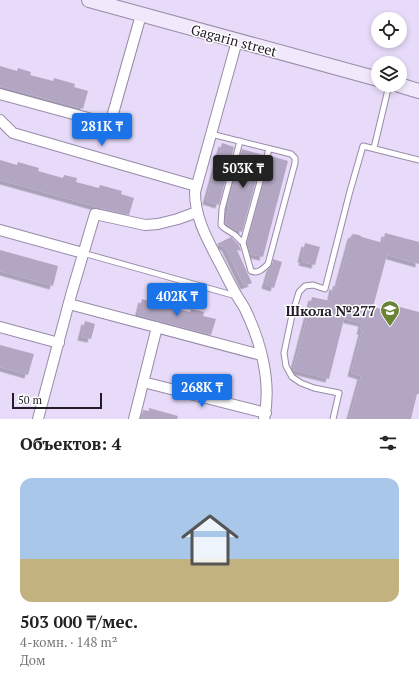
<!DOCTYPE html>
<html lang="ru">
<meta charset="utf-8">
<style>
:root{--surface:#fff;--page:#f2f2f2;--text:#222;--muted:#767676;--accent:#1a73e8}
body{margin:0;font-family:"PT Serif",serif;background:var(--page);color:var(--text);height:100vh;display:flex;flex-direction:column;font-size:15px;white-space:nowrap}
*{box-sizing:border-box;margin:0}
p{font-size:13px;color:var(--muted)}
.icon{flex:none;width:22px;height:22px;fill:none;stroke:currentColor;stroke-width:2;stroke-linecap:round;stroke-linejoin:round}
.map{position:relative;height:419px;overflow:hidden}
.details{display:flex;flex-direction:column;background:var(--surface);flex:1}
.details>*{flex:none}
.tools{position:absolute;left:371px;top:12px;display:grid;gap:8px}
.tools a{display:grid;place-items:center;width:36px;height:36px;border-radius:50%;background:var(--surface);box-shadow:0 2px 6px #0003;font-size:20px}
.scale{position:absolute;left:12px;bottom:10px;width:90px;box-sizing:border-box;padding-left:4px;border:2px solid #221d28;border-top:0;font-size:11px;line-height:14px;white-space:nowrap;color:#221d28;-webkit-text-stroke:3px #fff;paint-order:stroke}
.price{position:absolute;translate:-50% -34px;padding:0 9px;border-radius:4px;background:var(--accent);color:#fff;font-size:13px;line-height:26px;filter:drop-shadow(0 1px 2px #0008)}
.price::after{content:'';position:absolute;left:50%;top:24px;width:12px;height:9px;margin-left:-6px;background:inherit;clip-path:polygon(0 0,100% 0,50% 100%)}
.price.on{background:#222;color:#fff}
ul{padding:0;list-style:none}
li{display:grid;align-content:center;gap:8px;height:212px;padding:0 20px}
li span{display:grid;place-items:center;height:124px;border-radius:12px;color:#555}
li>.icon{margin-inline-start:auto}
span .icon{width:72px;height:72px;fill:#fffc;stroke-width:1}
li b{font-size:17px}
h2{display:flex;justify-content:space-between;align-items:center;height:48px;padding:0 20px;font-size:17px}
.map>svg:first-child{display:block}
.building{fill:#b2a6c3;filter:url(#shadow)}
.lines{fill:none;stroke-linecap:round;stroke-linejoin:round}
.lane-casing{stroke:#978ba7;stroke-width:7}
.street-casing{stroke:#978ba7;stroke-width:12}
.secondary-casing{stroke:#978ba7;stroke-width:16}
.lane{stroke:#fff;stroke-width:5}
.street{stroke:#fff;stroke-width:10}
.secondary{stroke:#f1e9fb;stroke-width:14}
.labels{text-anchor:middle;dominant-baseline:central;stroke-width:3;stroke-linejoin:round;paint-order:stroke}
.street-label{font-size:14px;fill:#221d28;stroke:#fff}
.poi-label{font-size:14px;font-weight:bold;fill:#221d28;stroke:#fff;text-anchor:end}
</style>
<div class="map">
<svg width="419" height="419" viewBox="0 0 419 419">
<defs>
<filter id="shadow"><feDropShadow dx="-3.5" dy="3.5" stdDeviation="0" flood-color="#0004"/></filter>
</defs>
<rect width="100%" height="100%" fill="#e7dbf9"/>
<!-- building -->
<path class="building" d="M0 66 17 71 18 68 31 72 30 75 53 81 54 78 75 84 74 87 88 91 83 109 0 86Z
M222 143 234 147 219 205 206 201Z
M242 149 263 155 242 232 233 229 225 223 229 207H227Z
M271 156 288 161 263 257 250 254 247 243Z
M0 160 17 165 18 162 39 168 38 171 63 178 64 175 77 178 76 182 99 188 100 185 122 191 121 194 134 198 129 215 108 210 0 180Z
M385 233 419 242V264L387 255 373 307 395 312 396 306 419 312V394H417L411 419H349L361 376 351 373 362 331H360L362 323 344 319 329 379 293 370 312 297 330 301 333 286 337 287 351 236 353 234 359 235 362 237 383 243Z
M231 237 239 245 241 251 237 250 252 283 244 286 225 247 218 245 217 244Z
M305 243 320 247 315 265 302 262 303 259H301Z
M0 250 58 266 53 286 0 271Z
M273 259 282 262 274 288 265 285 270 268 272 265Z
M142 299 154 303 155 299 166 302 165 306 190 312 191 309 204 312 203 316 216 319 211 335 138 315Z
M85 321 95 324 91 339 81 337Z
M0 345 34 354 28 375 0 367Z
M149 408 178 416 177 419H141L143 410 149 411Z"/>
<g class="lines">
<!-- lane casing -->
<g class="lane-casing">
<path id="lane" d="M211 134 291 154 295 158V163L268 264C263 269 258 274 251 271L243 243 235 235 224 228 221 225 222 209 240 141
M374 148 389 85
M243 243 269 149
M83 253 236 296
M333 419 339 393 314 388 301 383 292 377 286 366 284 353 292 315 299 292 305 286 313 285 325 289 350 191 363 146 419 160"/>
</g>
<!-- street casing -->
<g class="street-casing">
<path id="street" d="M237 41 195 192C195 217 206 237 217 258 224 271 230 284 237 296 240 301 243 305 245 309 261 342 272 383 264 419
M0 94 110 124 141 15
M0 120 13 133 196 186
M0 230 83 253
M69 304 261 355
M0 327 59 343
M143 382 266 413
M38 419 71 295 95 214 145 225 158 224 178 219 197 212
M134 419 157 327"/>
</g>
<!-- secondary casing -->
<g class="secondary-casing">
<path id="secondary" d="M89 0 378 79
M399 85 419 91"/>
</g>
<!-- lane -->
<use href="#lane" class="lane"/>
<!-- street -->
<use href="#street" class="street"/>
<!-- secondary -->
<use href="#secondary" class="secondary"/>
</g>
<!-- icons -->
<defs>
<g id="school-pin" transform="scale(1)"><path d="M0 17L-7.5 6A9.5 9.5 0 1 1 7.5 6Z" fill="#6b8335" stroke="#fff"/><path d="M0-5L7-2L0 1L-7-2ZM-4 1L0 2.5L4 1V4Q0 6-4 4Z" fill="#fff"/></g>
</defs>
<g fill-rule="evenodd">
<use href="#school-pin" x="390" y="310"/>
</g>
<g class="labels">
<!-- street labels -->
<g class="street-label">
<text transform="translate(234 40) rotate(15)">Gagarin street</text>
</g>
<!-- poi labels -->
<g class="poi-label">
<text x="376" y="310">Школа №277</text>
</g>
</g>
</svg>
<div class="tools">
<a><svg class="icon" aria-label="locate" viewBox="0 0 24 24"><circle cx="12" cy="12" r="6"/><path d="M12 2v4M12 18v4M2 12h4M18 12h4"/></svg></a>
<a><svg class="icon" aria-label="layers" viewBox="0 0 24 24"><path d="M12 4l9 5-9 5-9-5zM3 14l9 5 9-5"/></svg></a>
</div>
<div class="scale">50 m</div>
<b class="price" style="left:102px;top:147px">281K ₸</b>
<b class="price on" style="left:243px;top:189px">503K ₸</b>
<b class="price" style="left:177px;top:317px">402K ₸</b>
<b class="price" style="left:202px;top:408px">268K ₸</b>
</div>
<section class="details">
<h2>Объектов: 4<svg class="icon" aria-label="filters" viewBox="0 0 24 24"><path d="M4 7h16M4 17h16"/><circle cx="9" cy="7" r="2"/><circle cx="15" cy="17" r="2"/></svg></h2>
<ul>
<li><span style="background:linear-gradient(#a9c7e8 65%,#c2b280 0)"><svg class="icon" aria-label="home" viewBox="0 0 24 24"><path d="M3 11l9-7 9 7M6 9v11h12V9"/></svg></span><div><b>503 000 ₸/мес.</b><p>4-комн. · 148 m²</p><p>Дом</p></div></li>
</ul>
</section>
